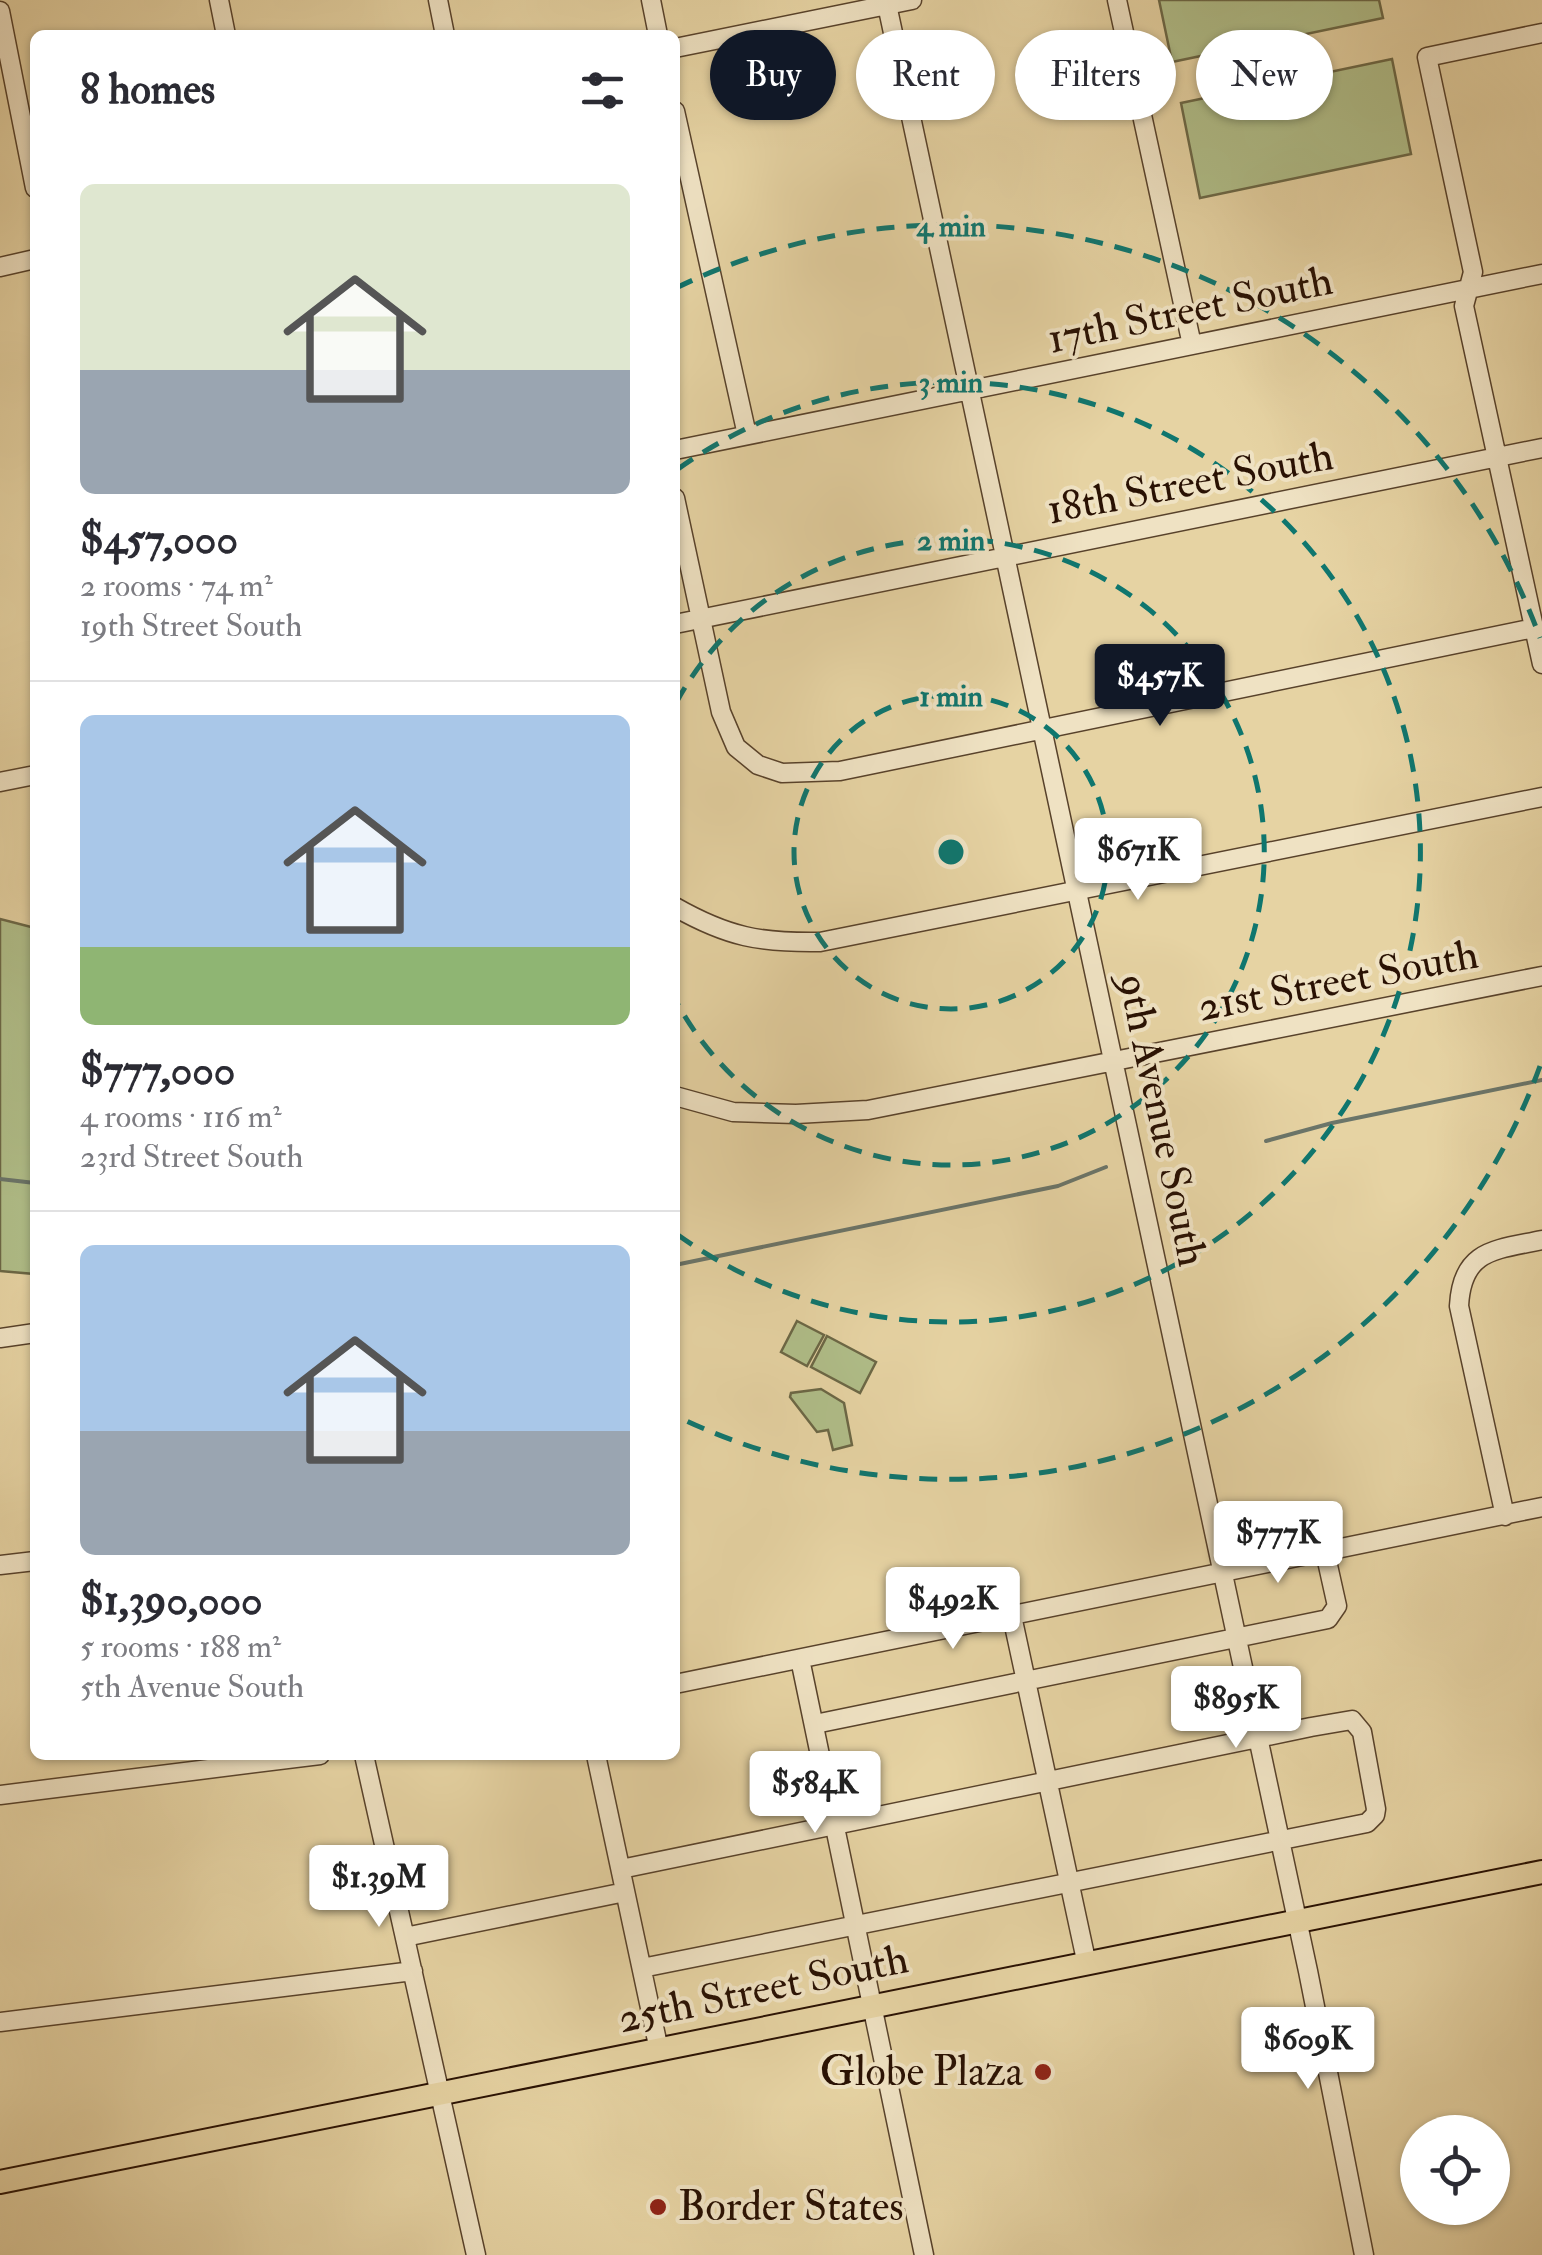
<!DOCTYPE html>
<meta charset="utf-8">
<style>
:root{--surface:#fff;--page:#f2f2f3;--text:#2b2b33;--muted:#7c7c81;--line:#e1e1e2;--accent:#111827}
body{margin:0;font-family:"IM FELL Double Pica",serif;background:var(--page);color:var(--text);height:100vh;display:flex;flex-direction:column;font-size:38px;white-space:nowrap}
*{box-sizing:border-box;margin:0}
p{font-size:32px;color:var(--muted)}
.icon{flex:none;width:55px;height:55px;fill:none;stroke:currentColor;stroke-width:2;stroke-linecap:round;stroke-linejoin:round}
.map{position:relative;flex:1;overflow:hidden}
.panel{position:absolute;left:30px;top:30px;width:650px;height:1730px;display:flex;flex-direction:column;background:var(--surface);border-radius:15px;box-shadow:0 2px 8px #0004}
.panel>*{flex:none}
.top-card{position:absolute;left:710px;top:30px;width:680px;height:90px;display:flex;gap:20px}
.fabs{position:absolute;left:1400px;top:2115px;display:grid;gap:20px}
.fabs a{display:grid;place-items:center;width:110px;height:110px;border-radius:50%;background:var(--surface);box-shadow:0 2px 8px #0004;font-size:50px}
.price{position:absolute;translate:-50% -85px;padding:0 22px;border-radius:10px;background:#fff;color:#222;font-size:32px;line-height:65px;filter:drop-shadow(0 2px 5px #0008)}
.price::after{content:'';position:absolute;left:50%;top:60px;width:30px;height:22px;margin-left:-15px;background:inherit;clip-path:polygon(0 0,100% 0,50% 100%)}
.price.current{background:var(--accent);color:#fff}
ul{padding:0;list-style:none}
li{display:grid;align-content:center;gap:20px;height:530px;padding:0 50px}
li+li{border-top:2px solid var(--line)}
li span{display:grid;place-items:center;height:310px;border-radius:15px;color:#555}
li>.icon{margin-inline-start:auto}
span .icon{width:180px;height:180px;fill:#fffc;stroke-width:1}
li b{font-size:42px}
h2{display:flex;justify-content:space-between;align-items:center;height:120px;padding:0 50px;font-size:42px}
.chip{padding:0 35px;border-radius:45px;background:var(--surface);box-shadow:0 2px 8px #0004;font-size:35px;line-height:90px}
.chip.current{background:var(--accent);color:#fff}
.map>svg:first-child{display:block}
.green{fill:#b0be89;stroke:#6c6846;stroke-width:2.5}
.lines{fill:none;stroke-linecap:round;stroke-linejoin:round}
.stream{stroke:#6b7569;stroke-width:4}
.minor-casing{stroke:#58422b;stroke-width:21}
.major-casing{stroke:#291103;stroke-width:26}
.minor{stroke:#efe2c3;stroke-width:18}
.major{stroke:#e6d3a3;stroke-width:22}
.ring{fill:none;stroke:#0f766e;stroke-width:5;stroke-dasharray:18 12}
.poi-dot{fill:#8f2418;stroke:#efe2c3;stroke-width:4}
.labels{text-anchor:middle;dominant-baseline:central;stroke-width:8;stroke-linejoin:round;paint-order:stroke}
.street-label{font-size:42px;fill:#291103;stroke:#efe2c3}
.poi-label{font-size:42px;fill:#291103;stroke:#efe2c3;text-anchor:end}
.centre{fill:#0f766e;stroke:#efe2c3;stroke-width:5}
.ring-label{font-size:30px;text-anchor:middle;font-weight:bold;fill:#0f766e;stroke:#efe2c3;stroke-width:8;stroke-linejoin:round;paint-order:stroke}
</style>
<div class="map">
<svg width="1542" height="2255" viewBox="0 0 1542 2255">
<rect width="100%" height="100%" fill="#e6d3a3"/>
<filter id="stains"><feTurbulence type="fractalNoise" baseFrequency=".002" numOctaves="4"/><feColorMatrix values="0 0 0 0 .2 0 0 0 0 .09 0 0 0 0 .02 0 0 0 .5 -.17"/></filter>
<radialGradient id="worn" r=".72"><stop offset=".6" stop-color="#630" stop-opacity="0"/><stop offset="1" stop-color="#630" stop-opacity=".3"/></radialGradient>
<!-- green -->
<path class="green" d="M1159 0H1379L1383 18 1172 62Z
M1392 59 1411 154 1200 198 1181 103Z
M0 919 35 928V1278L34 1274 0 1271Z
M797 1321 824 1335 807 1366 781 1352Z
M827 1336 876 1362 860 1393 811 1367Z
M821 1389 844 1403 852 1445 833 1450 828 1430 817 1432 790 1397 791 1393Z"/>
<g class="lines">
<!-- stream -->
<path class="stream" d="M1266 1141 1332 1123 1542 1080
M0 1179 35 1183
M675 1265 1058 1186 1106 1167"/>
<!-- minor casing -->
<g class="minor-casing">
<path id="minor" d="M219 0 226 35
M438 0 445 35
M651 0 658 35
M886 0 1308 1971 1364 2255
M1117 0 1192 345
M0 11 35 188
M1542 33 1427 57 1473 272 1464 306 1542 664
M675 48 912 0
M675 111 747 435
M0 267 35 259
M675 450 1542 274
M675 498 721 712 736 747 758 765 782 773 840 771 1534 628
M675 624 1542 448
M0 782 35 775
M675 907C728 937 760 943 820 942L1542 797
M675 1096 733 1112 796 1114 868 1110 1542 976
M0 1338 35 1333
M1505 1516 1459 1306C1462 1249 1495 1250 1542 1240
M0 1565 35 1561
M1012 1616 1086 1960
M800 1659 924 2255
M675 1684 1542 1507
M815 1724 1328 1619 1337 1606 1325 1552
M364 1755 476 2255
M596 1755 659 2050
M0 1795 320 1755
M621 1869 1311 1727 1352 1720 1362 1732 1376 1809 1375 1815 1367 1823 642 1968
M405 1937 625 1892
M0 2022 413 1971"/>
</g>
<!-- major casing -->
<g class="major-casing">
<path id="major" d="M0 2182C514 2080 1027 1971 1542 1872"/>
</g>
<!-- minor -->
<use href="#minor" class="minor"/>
<!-- major -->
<use href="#major" class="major"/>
</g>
<!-- distance rings -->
<g class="ring">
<circle cx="951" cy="852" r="157"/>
<path d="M676 703A313 313 0 1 1 676 1001"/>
<path d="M678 469A470 470 0 1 1 678 1235"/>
<path d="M1540 1066A627 627 0 0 1 676 1416M676 288A627 627 0 0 1 1540 638"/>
</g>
<!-- markers -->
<g class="poi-dot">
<circle cx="1043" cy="2072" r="10"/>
<circle cx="658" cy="2207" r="10"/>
</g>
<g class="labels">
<!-- street labels -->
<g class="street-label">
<text transform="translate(1190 310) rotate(-12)">17th Street South</text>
<text transform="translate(1190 483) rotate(-11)">18th Street South</text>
<text transform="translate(1338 981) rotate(-11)">21st Street South</text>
<text transform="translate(1162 1120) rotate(78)">9th Avenue South</text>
<text transform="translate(763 1989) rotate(-12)">25th Street South</text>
</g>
<!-- poi labels -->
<g class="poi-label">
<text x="1023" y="2072">Globe Plaza</text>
<text x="678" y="2207" text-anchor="start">Border States</text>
</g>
</g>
<circle cx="951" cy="852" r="15" class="centre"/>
<g class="ring-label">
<text x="951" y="236">4 min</text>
<text x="951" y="392">3 min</text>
<text x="951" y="550">2 min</text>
<text x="951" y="706">1 min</text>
</g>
<rect width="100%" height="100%" filter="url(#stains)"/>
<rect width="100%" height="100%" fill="url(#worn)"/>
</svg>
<div class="fabs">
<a><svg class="icon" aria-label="locate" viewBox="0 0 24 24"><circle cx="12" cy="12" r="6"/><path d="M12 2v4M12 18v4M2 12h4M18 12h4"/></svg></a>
</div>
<b class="price current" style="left:1160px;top:729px">$457K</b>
<b class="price" style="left:1138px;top:903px">$671K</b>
<b class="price" style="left:1278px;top:1586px">$777K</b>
<b class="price" style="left:953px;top:1652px">$492K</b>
<b class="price" style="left:1236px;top:1751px">$895K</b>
<b class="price" style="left:815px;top:1836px">$584K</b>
<b class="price" style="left:379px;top:1930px">$1.39M</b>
<b class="price" style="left:1308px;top:2092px">$609K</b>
<div class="top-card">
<a class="chip current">Buy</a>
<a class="chip">Rent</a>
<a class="chip">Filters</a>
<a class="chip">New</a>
</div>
<section class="panel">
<h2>8 homes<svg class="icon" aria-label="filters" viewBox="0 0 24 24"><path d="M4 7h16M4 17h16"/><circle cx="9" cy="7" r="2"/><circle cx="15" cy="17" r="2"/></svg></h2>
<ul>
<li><span style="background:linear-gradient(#dfe7d0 60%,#9aa5b1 0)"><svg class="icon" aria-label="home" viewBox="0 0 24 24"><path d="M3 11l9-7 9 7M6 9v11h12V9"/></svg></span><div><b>$457,000</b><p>2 rooms · 74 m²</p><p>19th Street South</p></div></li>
<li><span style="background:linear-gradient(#a9c7e8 75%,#8fb573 0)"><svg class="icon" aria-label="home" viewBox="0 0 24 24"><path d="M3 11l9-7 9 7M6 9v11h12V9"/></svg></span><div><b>$777,000</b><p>4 rooms · 116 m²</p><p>23rd Street South</p></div></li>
<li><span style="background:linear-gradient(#a9c7e8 60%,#9aa5b1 0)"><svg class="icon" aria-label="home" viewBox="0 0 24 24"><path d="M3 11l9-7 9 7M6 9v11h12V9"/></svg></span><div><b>$1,390,000</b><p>5 rooms · 188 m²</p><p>5th Avenue South</p></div></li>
</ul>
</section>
</div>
